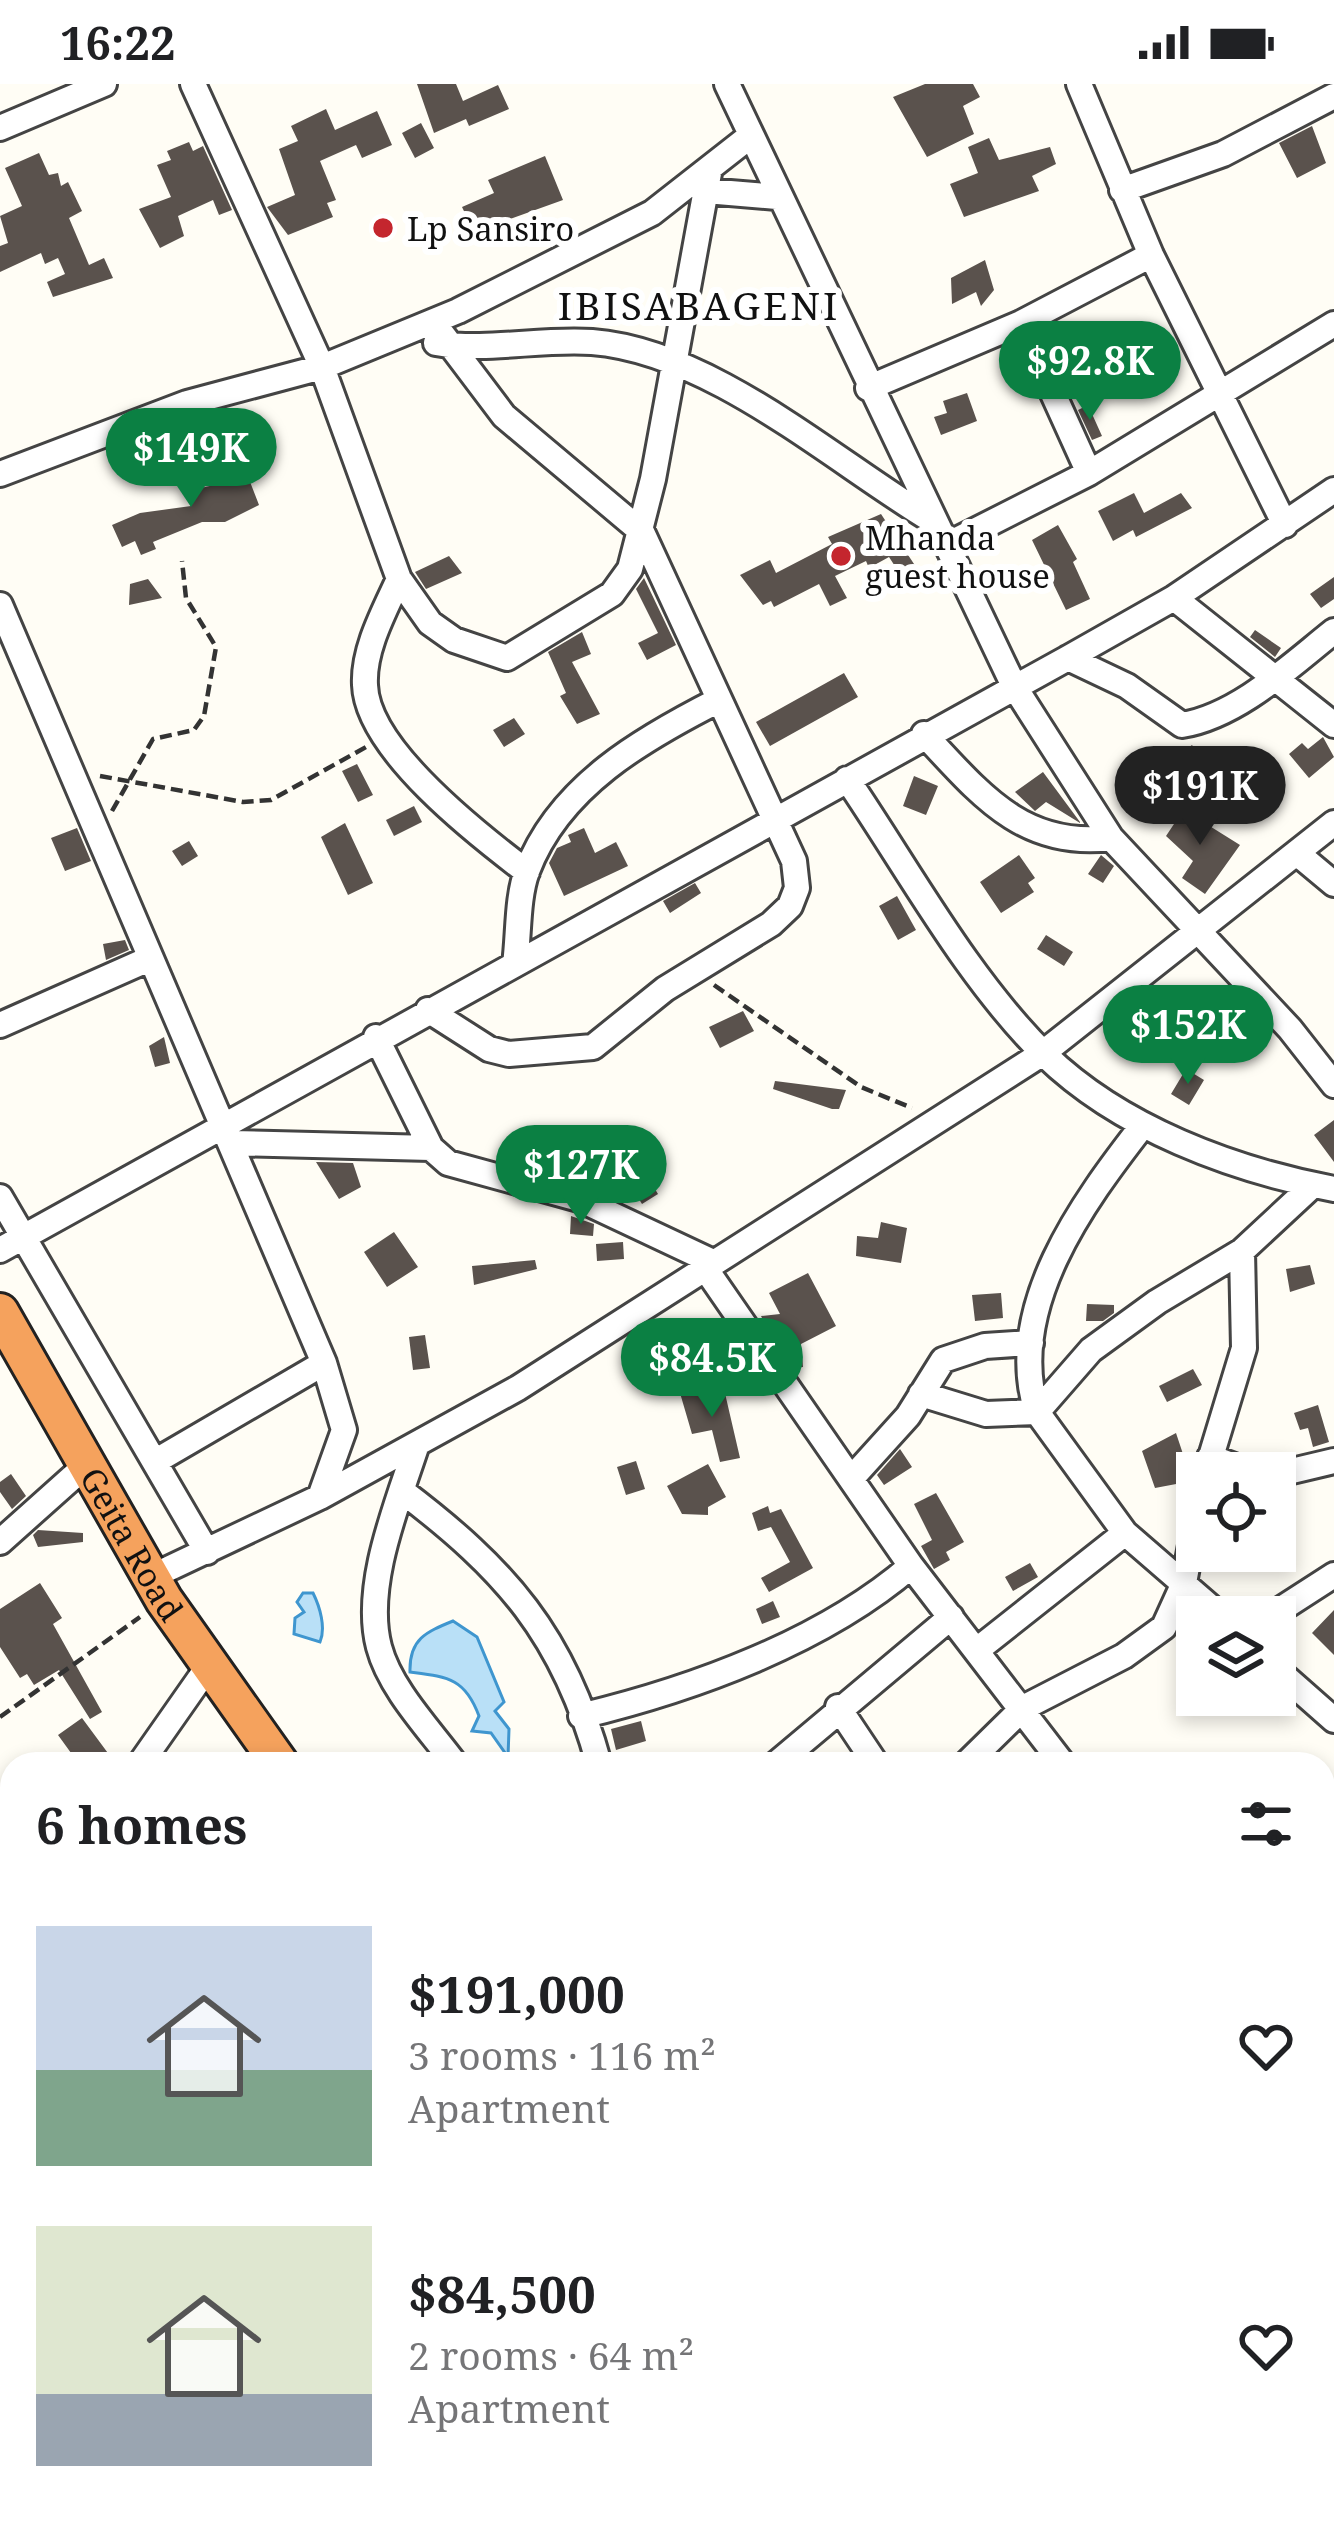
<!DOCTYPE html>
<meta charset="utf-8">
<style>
:root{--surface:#fff;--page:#f6f6f6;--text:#202124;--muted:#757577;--accent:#0b8043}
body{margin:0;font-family:"Noto Serif",serif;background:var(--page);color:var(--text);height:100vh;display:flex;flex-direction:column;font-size:45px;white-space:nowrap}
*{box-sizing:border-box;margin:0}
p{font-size:39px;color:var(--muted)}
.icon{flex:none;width:66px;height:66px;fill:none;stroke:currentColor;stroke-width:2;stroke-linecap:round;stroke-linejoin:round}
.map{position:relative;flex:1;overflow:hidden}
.side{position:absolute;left:0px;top:1668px;width:1335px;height:771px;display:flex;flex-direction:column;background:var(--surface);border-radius:36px 36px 0 0;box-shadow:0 6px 18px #0003}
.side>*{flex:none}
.fabs{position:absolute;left:1176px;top:1368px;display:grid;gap:24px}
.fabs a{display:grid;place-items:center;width:120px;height:120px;border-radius:0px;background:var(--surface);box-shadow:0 6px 18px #0003;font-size:60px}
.price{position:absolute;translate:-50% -102px;padding:0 27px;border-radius:42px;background:var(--accent);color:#fff;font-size:39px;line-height:78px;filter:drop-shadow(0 3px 6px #0008)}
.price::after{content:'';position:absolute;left:50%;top:72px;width:36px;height:27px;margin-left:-18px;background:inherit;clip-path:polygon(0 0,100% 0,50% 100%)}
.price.on{background:#222;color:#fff}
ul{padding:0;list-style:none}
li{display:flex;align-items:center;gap:36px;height:300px;padding:0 36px}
li span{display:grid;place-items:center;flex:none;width:336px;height:240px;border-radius:0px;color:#555}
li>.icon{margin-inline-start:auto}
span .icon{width:144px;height:144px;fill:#fffc;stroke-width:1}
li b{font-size:51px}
h2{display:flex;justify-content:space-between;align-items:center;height:144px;padding:0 36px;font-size:51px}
.status{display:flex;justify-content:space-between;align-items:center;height:84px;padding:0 60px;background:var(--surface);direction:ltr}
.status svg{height:33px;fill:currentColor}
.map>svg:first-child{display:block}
.water{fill:#b9e0f7;stroke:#3f96cf;stroke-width:3}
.building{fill:#5a524d}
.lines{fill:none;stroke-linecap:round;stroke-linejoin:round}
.minor-casing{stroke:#444;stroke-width:30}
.highway-casing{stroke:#222;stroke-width:42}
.path{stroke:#333;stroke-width:4.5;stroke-dasharray:12 6;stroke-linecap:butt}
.minor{stroke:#fff;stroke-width:24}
.highway{stroke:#f5a25d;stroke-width:36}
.poi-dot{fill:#c4262e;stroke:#fff;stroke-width:4.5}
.labels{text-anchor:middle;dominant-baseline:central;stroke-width:12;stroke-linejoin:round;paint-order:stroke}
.poi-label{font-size:33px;fill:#111;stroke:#fff;text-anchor:start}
.street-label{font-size:33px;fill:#111;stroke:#fff}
.quarter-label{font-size:39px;letter-spacing:3px;fill:#111;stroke:#fff}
</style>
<div class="status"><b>16:22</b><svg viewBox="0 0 49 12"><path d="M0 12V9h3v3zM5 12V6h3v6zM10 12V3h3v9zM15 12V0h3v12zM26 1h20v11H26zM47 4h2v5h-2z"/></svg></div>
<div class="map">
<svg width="1334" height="2438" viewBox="0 0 1334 2438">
<rect width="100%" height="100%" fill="#fffdf5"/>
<!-- water -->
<path class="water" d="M303 1509H313C320 1523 326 1544 320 1558L294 1550 295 1534 304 1528 297 1518Z
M453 1537 477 1553 504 1618 495 1627 509 1645 508 1673 491 1649 472 1647 479 1632C465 1594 448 1593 410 1588 409 1555 426 1548 453 1537Z"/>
<!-- building -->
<path class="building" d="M417 0H456L463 17 498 1 509 25 469 42 466 35 434 49Z
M925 0H973L980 13 963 22 974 50 927 73 893 13Z
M326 25 335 46 377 27 392 61 362 74 356 61 320 77 336 116 327 119 333 133 288 151 267 123 295 111 279 65 298 57 291 42Z
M421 39 434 64 415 74 402 49Z
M1312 42 1326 79 1297 94 1279 59Z
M989 54 999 76 1050 63 1056 80 1032 92 1039 107 964 133 950 100 978 89 968 63Z
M189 58 193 67 203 62 232 126 219 131 213 116 178 132 184 152 160 164 139 125 171 113 157 81 171 76 167 67Z
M39 69 49 91 58 89 61 102 68 98 82 127 69 134 89 181 104 174 113 194 53 213 47 198 65 190 58 174 45 180 41 169 0 188V162L8 159 0 132 22 122 5 84Z
M545 72 563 116 474 148 462 123 494 109 488 96Z
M985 176 994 206 981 222 976 208 952 220 951 194Z
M1055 240 1071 277 1059 282 1042 246Z
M967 309 977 337 941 351 934 333 947 329 943 317Z
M1088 321 1102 352 1092 356 1078 326Z
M242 377 259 421 225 438H202L153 458 156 465 141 471 135 457 122 463 112 441 140 429 191 422 182 408 195 393 201 404 231 397 226 378Z
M1134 409 1144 429 1181 409 1192 424 1136 453 1133 446 1113 457 1098 427Z
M881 430 916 483 902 493 889 473 869 484 866 477 835 492 847 514 830 522 819 500 774 523 771 517 763 521 740 491 770 476 776 489 832 460 828 453Z
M1058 441 1077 475 1073 478 1090 515 1066 526 1032 456Z
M449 472 462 489 426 505 415 488Z
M1334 493V515L1321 524 1310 510Z
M644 494 676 561 647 576 638 559 658 549 636 505Z
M148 495 162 514 129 521 130 500Z
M1255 546 1281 564 1275 573 1250 553Z
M582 548 591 570 572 578 600 630 577 640 560 612 566 609 548 568Z
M844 589 858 613 770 662 756 638Z
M514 634 525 650 504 663 493 646Z
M1323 653 1334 673 1309 694 1289 670 1302 659 1308 665Z
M1192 661 1201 674 1185 686 1202 708 1188 718 1161 684Z
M357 680 373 711 358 718 342 687Z
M1043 688 1080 738V739L1046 718 1035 727 1015 708Z
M914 692 938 702 926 731 903 722Z
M1176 721 1240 761 1205 810 1182 794 1193 777 1166 752 1174 740 1166 735Z
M414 722 422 738 394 752 386 736Z
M345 739 373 799 348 811 321 753Z
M77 744 91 777 65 787 51 754Z
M584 744 595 769 616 758 628 782 564 812 549 779 557 764 571 758 568 751Z
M189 757 198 772 182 782 172 767Z
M1019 771 1035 794 1028 799 1034 808 1001 829 980 798Z
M1101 771 1114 782 1103 799 1088 790Z
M695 799 701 809 670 829 663 817Z
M897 812 916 846 898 856 879 822Z
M1046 851 1073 868 1064 882 1037 865Z
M125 856 129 866 106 876 103 860Z
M743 927 754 947 720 964 709 943Z
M164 953 170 979 155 983 149 962Z
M1186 985 1204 996 1189 1021 1171 1010Z
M775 997 846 1006 839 1025H832L773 1005Z
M1334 1036V1078L1314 1051Z
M316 1078 353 1079 361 1103 339 1115Z
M642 1084 658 1110 642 1120 626 1094Z
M571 1132 594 1140 593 1152 570 1150Z
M881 1138 907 1144 901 1179 856 1172 857 1152 878 1154Z
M394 1148 418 1183 387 1203 364 1168Z
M623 1158 624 1175 597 1177 596 1160Z
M535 1176 537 1185 474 1201 472 1182Z
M1310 1181 1315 1200 1290 1208 1286 1185Z
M808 1189 836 1242 801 1260 803 1283 794 1284 785 1270 783 1248 770 1250 761 1232 780 1230 769 1209Z
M1001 1209 1003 1234 975 1237 972 1211Z
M1087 1220 1114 1221V1229L1103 1237H1086Z
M425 1251 430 1284 413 1286 409 1253Z
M1193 1285 1202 1301 1167 1318 1159 1302Z
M724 1305 740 1374 720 1378 712 1346 692 1350 680 1309Z
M1318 1321 1329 1358 1313 1363 1308 1344 1300 1346 1294 1329Z
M1176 1349 1192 1397 1155 1404 1142 1367Z
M900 1365 912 1383 884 1401 877 1391Z
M636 1377 645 1405 626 1411 617 1383Z
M708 1380 726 1413 708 1423V1431L682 1430 667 1402Z
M11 1390 26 1412 12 1425 0 1408V1398Z
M936 1409 964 1458 946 1468 950 1476 934 1485 921 1462 932 1456 914 1420Z
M768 1422 770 1429 781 1425 813 1484 769 1508 761 1494 790 1478 771 1443 758 1447 752 1429Z
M38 1446 83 1449V1458L38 1463 33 1451Z
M1030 1479 1038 1493 1013 1507 1005 1493Z
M40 1499 62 1534 53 1540 102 1628 90 1635 59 1586 34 1601 27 1590 20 1594 0 1563V1525Z
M773 1517 780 1533 762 1540 756 1525Z
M1334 1526V1571L1312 1549Z
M82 1634 116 1680H79L58 1651Z
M641 1637 646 1657 616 1666 611 1645Z"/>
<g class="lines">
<!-- minor casing -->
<g class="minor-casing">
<path id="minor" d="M193 0 322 283 399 495 430 539 454 556 507 574 612 510 630 485 653 395 709 89
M727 0 1014 602 1111 754 1290 945 1334 1001
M1079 0 1151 171 1285 441
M0 44 104 0
M1122 106 1223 70 1334 12
M706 107 777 113
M1021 239 1089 389
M436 259C487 268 541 254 592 258 710 267 831 375 930 435
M868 304 1021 239 1151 171
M0 390 187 319 322 283 458 227 652 129 749 53
M947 461 1089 389 1334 240
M399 495C385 526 363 565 365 601 367 665 478 751 527 788
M1174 514 1334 641
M0 521 324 1279 344 1346 320 1413
M1068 574 1127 602 1182 641C1238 632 1291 581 1334 547
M924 650C980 710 1023 765 1111 754
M847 695C909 786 966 893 1045 971 1120 1044 1233 1086 1334 1105
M1298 770 1334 800
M515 880C519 851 517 814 527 787 559 702 644 654 719 616
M428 926 489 965 509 970 593 963 665 905 771 840 790 822 797 804 794 777 642 448 504 332 433 238
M0 941 149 875
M376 953 431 1064 448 1079 579 1115 713 1178
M1143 1041C1083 1118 1004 1225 1037 1328L1125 1449 1222 1533
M231 1059 431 1064
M0 1113 207 1468
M0 1166 1068 574 1174 514 1334 406
M705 1184 911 1482 1063 1680
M921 1310 986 1330 1037 1328 1091 1266 1157 1218 1242 1167 1313 1101
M416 1363C397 1421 363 1502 379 1563 390 1605 430 1646 455 1680
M1210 1373 1253 1389
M156 1377 324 1279
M1206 1389 1244 1264 1242 1167
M1275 1391 1334 1377
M851 1395 908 1332 943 1276 985 1262 1031 1259
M402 1407C505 1485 564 1551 599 1680
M0 1458 84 1383
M151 1493 320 1413 518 1304 1043 969 1334 739
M1269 1533 1334 1491
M977 1566 1125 1449
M1275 1584 1334 1636
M838 1623 876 1680
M581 1632C693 1605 823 1558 911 1482
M140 1680 210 1580
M776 1680 951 1533
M966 1680 1023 1624 1124 1572 1164 1543 1184 1499 1197 1429
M0 1733 12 1741
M1323 1744 1334 1740
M0 1837 12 1832
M0 2006 12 1997
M1323 2022 1334 2026
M0 2151 12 2159
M1323 2180 1334 2174
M0 2368 12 2357
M0 2406 12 2423
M507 2427 516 2438
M783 2427 797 2438
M969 2427 977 2438
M324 2438 334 2427
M584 2438 599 2427"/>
</g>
<!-- highway casing -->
<g class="highway-casing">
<g id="highway">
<path id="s1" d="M0 1228 164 1516 280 1680"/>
<path d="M853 2427 862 2438"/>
</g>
</g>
<!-- path -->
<path class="path" d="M100 692 243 718 271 716 366 663
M112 727 153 655 194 646 204 632 216 563 186 514 182 477
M714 901 861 1003 912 1024
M0 1633 140 1533
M1186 2427 1191 2438
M1242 2427 1251 2438"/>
<!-- minor -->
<use href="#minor" class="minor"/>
<!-- highway -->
<use href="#highway" class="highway"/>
</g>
<!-- markers -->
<g class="poi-dot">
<circle cx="383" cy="144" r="12"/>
<circle cx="841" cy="472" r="12"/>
</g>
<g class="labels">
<!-- poi labels -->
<g class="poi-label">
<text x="407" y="144">Lp Sansiro</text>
<text x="865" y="453">Mhanda<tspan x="865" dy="38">guest house</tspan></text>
</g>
<!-- street labels -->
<g class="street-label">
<text stroke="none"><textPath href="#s1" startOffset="267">Geita Road</textPath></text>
</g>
<!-- quarter labels -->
<g class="quarter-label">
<text x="699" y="220">IBISABAGENI</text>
</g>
</g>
</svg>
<div class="fabs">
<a><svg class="icon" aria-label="locate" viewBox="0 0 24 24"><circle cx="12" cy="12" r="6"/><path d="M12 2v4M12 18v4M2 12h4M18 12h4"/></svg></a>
<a><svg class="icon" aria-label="layers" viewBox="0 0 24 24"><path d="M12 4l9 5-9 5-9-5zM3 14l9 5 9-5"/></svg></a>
</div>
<b class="price" style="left:1090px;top:339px">$92.8K</b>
<b class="price" style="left:191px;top:426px">$149K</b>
<b class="price on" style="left:1200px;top:764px">$191K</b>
<b class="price" style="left:1188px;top:1003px">$152K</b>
<b class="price" style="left:581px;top:1143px">$127K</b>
<b class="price" style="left:712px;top:1336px">$84.5K</b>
<section class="side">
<h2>6 homes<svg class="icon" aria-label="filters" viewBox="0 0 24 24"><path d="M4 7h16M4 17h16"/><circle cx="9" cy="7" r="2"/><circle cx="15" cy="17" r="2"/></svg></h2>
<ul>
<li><span style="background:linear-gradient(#c9d6e8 60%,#7fa58c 0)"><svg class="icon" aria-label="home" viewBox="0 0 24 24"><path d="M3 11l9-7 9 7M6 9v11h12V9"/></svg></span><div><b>$191,000</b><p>3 rooms · 116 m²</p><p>Apartment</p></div><svg class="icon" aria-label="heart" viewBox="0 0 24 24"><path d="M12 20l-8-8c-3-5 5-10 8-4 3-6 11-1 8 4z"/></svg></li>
<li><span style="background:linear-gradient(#dfe7d0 70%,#9aa5b1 0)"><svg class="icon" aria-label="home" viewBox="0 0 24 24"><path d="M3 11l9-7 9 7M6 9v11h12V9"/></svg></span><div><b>$84,500</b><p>2 rooms · 64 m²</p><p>Apartment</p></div><svg class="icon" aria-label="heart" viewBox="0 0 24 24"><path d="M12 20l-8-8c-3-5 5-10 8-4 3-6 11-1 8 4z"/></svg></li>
</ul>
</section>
</div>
